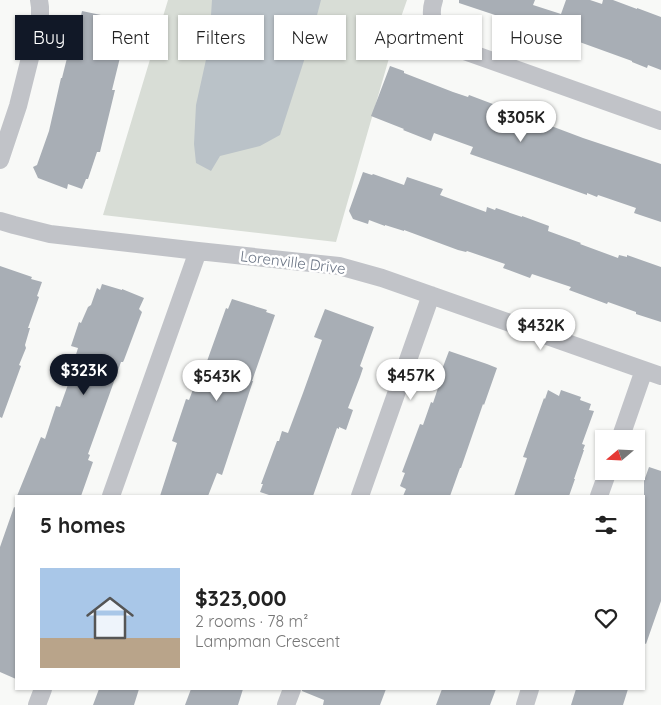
<!DOCTYPE html>
<meta charset="utf-8">
<style>
:root{--surface:#fff;--page:#f2f2f2;--text:#222;--muted:#767676;--line:#e0e0e0;--accent:#111827}
body{margin:0;font-family:Quicksand,sans-serif;background:var(--page);color:var(--text);height:100vh;display:flex;flex-direction:column;font-size:19px;white-space:nowrap}
*{box-sizing:border-box;margin:0}
p{font-size:16px;color:var(--muted)}
.icon{flex:none;width:28px;height:28px;fill:none;stroke:currentColor;stroke-width:2;stroke-linecap:round;stroke-linejoin:round}
.map{position:relative;flex:1;overflow:hidden}
.details{position:absolute;left:15px;top:495px;width:630px;height:195px;display:flex;flex-direction:column;background:var(--surface);border-radius:0px;box-shadow:0 1px 4px #0004}
.details>*{flex:none}
.hud{position:absolute;left:15px;top:15px;width:631px;height:45px;display:flex;gap:10px}
.needle{width:32px;rotate:251deg}
.controls{position:absolute;left:595px;top:430px;display:grid;gap:10px}
.controls a{display:grid;place-items:center;width:50px;height:50px;border-radius:0px;background:var(--surface);box-shadow:0 1px 4px #0004;font-size:25px}
.price{position:absolute;translate:-50% -42px;padding:0 11px;border-radius:18px;background:#fff;color:#222;font-size:16px;line-height:32px;filter:drop-shadow(0 1px 2px #0008)}
.price::after{content:'';position:absolute;left:50%;top:30px;width:15px;height:11px;margin-left:-8px;background:inherit;clip-path:polygon(0 0,100% 0,50% 100%)}
.price.selected{background:var(--accent);color:#fff}
ul{padding:0;list-style:none}
li{display:flex;align-items:center;gap:15px;height:125px;padding:0 25px}
li+li{border-top:1px solid var(--line)}
li span{display:grid;place-items:center;flex:none;width:140px;height:100px;border-radius:0px;color:#555}
li>.icon{margin-inline-start:auto}
span .icon{width:60px;height:60px;fill:#fffc;stroke-width:1}
li b{font-size:21px}
h2{display:flex;justify-content:space-between;align-items:center;height:60px;padding:0 25px;font-size:21px}
.chip{padding:0 18px;border-radius:0px;background:var(--surface);box-shadow:0 1px 4px #0004;font-size:18px;line-height:45px}
.chip.selected{background:var(--accent);color:#fff}
.map>svg:first-child{display:block}
.green{fill:#d8ddd6}
.water{fill:#bac2c8}
.building{fill:#a8aeb5}
.lines{fill:none;stroke-linecap:round;stroke-linejoin:round}
.minor{stroke:#c1c3c8;stroke-width:18}
.labels{text-anchor:middle;dominant-baseline:central;stroke-width:5;stroke-linejoin:round;paint-order:stroke}
.street-label{font-size:15px;fill:#6b7585;stroke:#fff}
</style>
<div class="map">
<svg width="661" height="705" viewBox="0 0 661 705">
<rect width="100%" height="100%" fill="#f8f9f7"/>
<!-- green -->
<path class="green" d="M168 0H407L400 20 336 242 103 215Z"/>
<!-- water -->
<path class="water" d="M212 0H321L310 42 280 135 260 146 220 156 211 171 196 163 194 144 196 105 209 46Z"/>
<!-- building -->
<path class="building" d="M459 0H535L533 5 561 14 566 0H590L602 4 603 0H613L637 9V8L661 17V70L648 65 647 68 632 62V61L527 23 526 25 517 22V24L498 17V16L459 3Z
M82 11 129 21 112 90H115L100 152H97L88 179H86L82 189 68 184 67 189 38 178 33 167 37 165 49 131 61 78H62L68 54 72 55Z
M390 66 404 71V73L453 92 468 97 469 95 583 138 661 164V222L634 213 636 208 598 195 597 197 587 193V195L470 154 473 147 434 133 431 141 403 130 404 129 371 116Z
M363 172 372 175 373 174 404 185 407 177 443 189 440 195 486 212 487 207 495 210 496 208 522 217V216L549 226 548 231 581 243 580 244 618 258 619 255 627 257V255L661 267V322L636 314V312L608 302 607 304 569 290 571 287 532 274 530 278 503 268 505 264 467 251 466 252 458 250 404 230V231L385 225V226L369 220 368 224 353 219 349 211Z
M0 266 32 277 31 279 42 282 37 296 39 297 28 328H30L25 345 26 348 19 365 21 366 2 418 0 417Z
M102 284 122 290V289L144 298 139 309 142 312 124 360 123 362H121L116 376 88 454 90 455 88 460 93 462 81 496H17L41 437 45 439 56 406 60 407 76 362 74 361 78 348 71 346 79 322 81 323 88 307 91 305 97 288 100 290Z
M232 299 267 310 266 312 275 315 252 381H253L222 475 217 473 208 496H160L177 443 172 441 186 399 189 400 203 363 206 364 226 308 228 309Z
M325 309 374 327 360 366 363 368 360 377 348 408 353 410 346 430 339 427V429L337 428 313 496H272L260 492 263 484H261L277 441H279L282 431 288 433 303 393 322 340 314 337Z
M449 351 487 364 497 368 484 405 483 404 461 468H460L450 496H403L406 489 400 486 405 473 402 472 420 424 423 425 431 402 433 403 443 373 441 372Z
M548 390 559 396 561 390 581 397 580 400 591 404 589 410 594 411 582 444 585 445 583 450H584L574 479H575L569 496H514L527 458 523 457 544 398 545 399Z
M649 467 661 471V601L646 644 644 643V481Z
M14 507 16 508V679L0 672V547Z
M99 689H139L134 705H93Z
M191 689H243L238 705H185Z
M302 689H386L380 705H323L324 700 302 691Z
M442 689H496L490 705H436Z
M576 689H628L623 705H571Z"/>
<g class="lines">
<!-- minor -->
<path class="minor" d="M434 0C429 14 433 33 445 42 448 45 453 46 456 48L661 121
M0 160 18 106 40 18V7L39 0
M0 221 14 225 50 234 198 251 339 266 382 278 661 376
M620 439 644 370
M111 496 198 251
M360 496 431 295
M599 496 608 471
M37 705 43 689
M286 705 292 689
M525 705 530 689"/>
</g>
<g class="labels">
<!-- street labels -->
<g class="street-label">
<text transform="translate(293 262) rotate(7)">Lorenville Drive</text>
</g>
</g>
</svg>
<div class="controls">
<a><svg class="needle" viewBox="-14 -14 28 28"><path d="M0-13l5 13h-10z" fill="#e53935"/><path d="M0 13l5-13h-10z" fill="#767676"/></svg></a>
</div>
<b class="price" style="left:521px;top:143px">$305K</b>
<b class="price" style="left:541px;top:351px">$432K</b>
<b class="price selected" style="left:84px;top:396px">$323K</b>
<b class="price" style="left:411px;top:401px">$457K</b>
<b class="price" style="left:217px;top:402px">$543K</b>
<div class="hud">
<a class="chip selected">Buy</a>
<a class="chip">Rent</a>
<a class="chip">Filters</a>
<a class="chip">New</a>
<a class="chip">Apartment</a>
<a class="chip">House</a>
</div>
<section class="details">
<h2>5 homes<svg class="icon" aria-label="filters" viewBox="0 0 24 24"><path d="M4 7h16M4 17h16"/><circle cx="9" cy="7" r="2"/><circle cx="15" cy="17" r="2"/></svg></h2>
<ul>
<li><span style="background:linear-gradient(#a9c7e8 70%,#b9a48a 0)"><svg class="icon" aria-label="home" viewBox="0 0 24 24"><path d="M3 11l9-7 9 7M6 9v11h12V9"/></svg></span><div><b>$323,000</b><p>2 rooms · 78 m²</p><p>Lampman Crescent</p></div><svg class="icon" aria-label="heart" viewBox="0 0 24 24"><path d="M12 20l-8-8c-3-5 5-10 8-4 3-6 11-1 8 4z"/></svg></li>
</ul>
</section>
</div>
